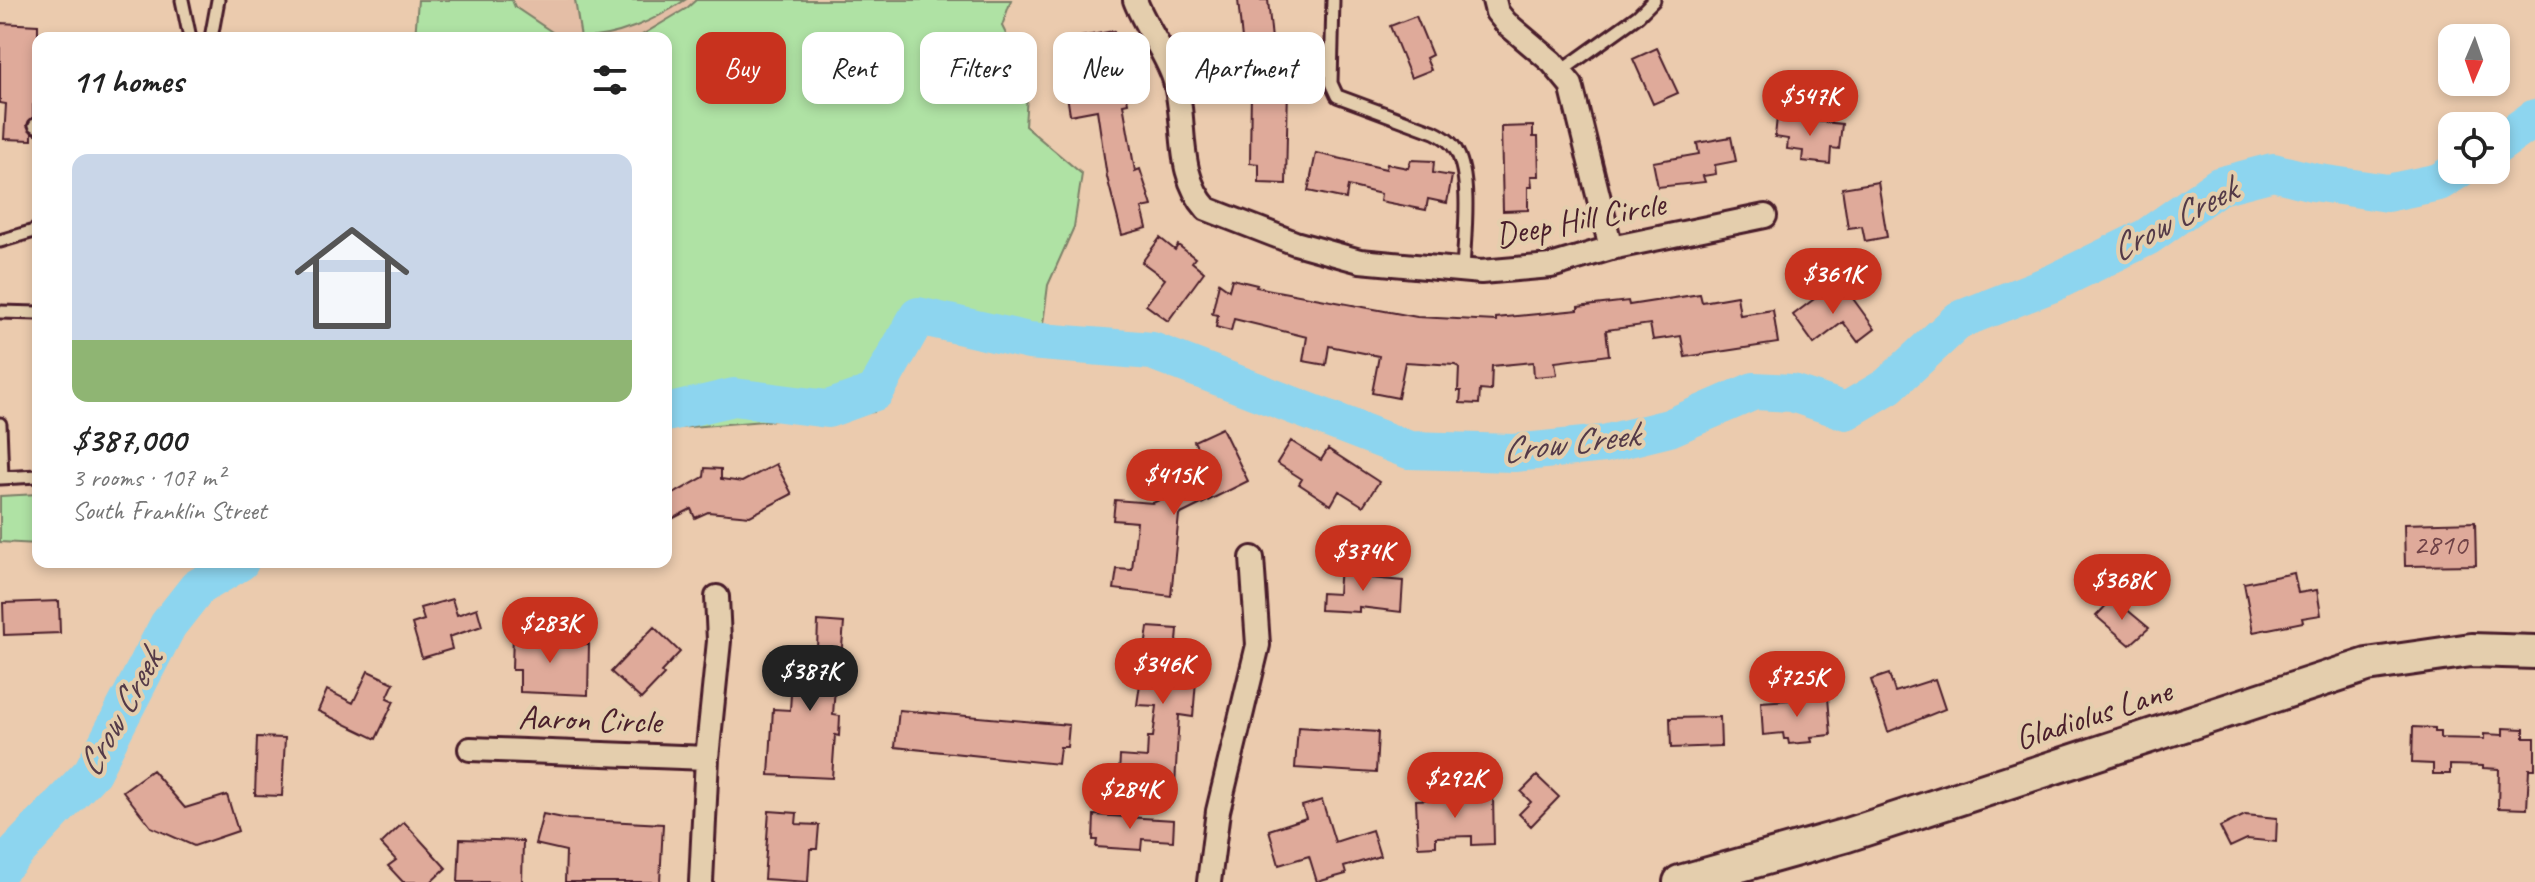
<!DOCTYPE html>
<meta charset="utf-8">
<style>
:root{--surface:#fff;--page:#f2f2f2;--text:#222;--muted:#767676;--line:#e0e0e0;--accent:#c8321e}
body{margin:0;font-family:Caveat,sans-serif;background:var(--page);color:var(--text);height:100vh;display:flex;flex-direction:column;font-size:30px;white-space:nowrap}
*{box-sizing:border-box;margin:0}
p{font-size:26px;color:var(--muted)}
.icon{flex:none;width:44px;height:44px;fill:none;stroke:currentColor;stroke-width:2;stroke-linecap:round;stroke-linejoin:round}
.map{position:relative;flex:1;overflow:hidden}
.drawer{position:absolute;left:32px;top:32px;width:640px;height:536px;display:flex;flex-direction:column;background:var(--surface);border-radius:16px;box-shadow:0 4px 12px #0003}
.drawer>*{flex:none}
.guide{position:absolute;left:696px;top:32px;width:760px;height:72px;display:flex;gap:16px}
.needle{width:52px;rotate:182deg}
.controls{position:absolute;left:2438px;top:24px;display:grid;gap:16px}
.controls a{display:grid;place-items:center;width:72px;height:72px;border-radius:16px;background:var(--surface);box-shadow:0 4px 12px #0003;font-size:40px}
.price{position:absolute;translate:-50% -68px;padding:0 18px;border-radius:28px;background:var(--accent);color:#fff;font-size:26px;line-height:52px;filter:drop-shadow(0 2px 4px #0008)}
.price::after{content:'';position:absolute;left:50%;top:48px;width:24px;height:18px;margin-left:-12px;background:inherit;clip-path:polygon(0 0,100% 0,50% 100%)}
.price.active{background:#222;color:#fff}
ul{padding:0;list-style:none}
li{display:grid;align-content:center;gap:16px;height:424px;padding:0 40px}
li+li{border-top:2px solid var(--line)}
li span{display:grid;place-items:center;height:248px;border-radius:16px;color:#555}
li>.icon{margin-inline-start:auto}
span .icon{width:144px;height:144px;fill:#fffc;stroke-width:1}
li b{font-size:34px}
h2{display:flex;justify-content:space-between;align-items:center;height:96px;padding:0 40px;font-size:34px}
.chip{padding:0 28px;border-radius:16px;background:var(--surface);box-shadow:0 4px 12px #0003;font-size:28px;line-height:72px}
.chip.active{background:var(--accent);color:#fff}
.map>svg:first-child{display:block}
.built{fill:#e4bea6}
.green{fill:#afe2a4;stroke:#7c8068;stroke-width:2}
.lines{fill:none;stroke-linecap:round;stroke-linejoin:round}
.river{stroke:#8dd5ef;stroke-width:38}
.building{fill:#dfaa9a;stroke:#4a1f2b;stroke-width:2}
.lane-casing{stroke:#4a1f2b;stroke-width:17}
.street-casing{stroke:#4a1f2b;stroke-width:28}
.secondary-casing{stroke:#4a1f2b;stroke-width:38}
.lane{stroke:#e4cead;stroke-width:11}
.street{stroke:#e4cead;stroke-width:22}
.secondary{stroke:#e4cead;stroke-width:32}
.labels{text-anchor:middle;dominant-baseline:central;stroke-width:8;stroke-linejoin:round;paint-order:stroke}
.number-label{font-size:30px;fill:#6f4247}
.street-label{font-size:34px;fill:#4a1f2b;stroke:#e4cead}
.water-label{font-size:36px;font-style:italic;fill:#543a48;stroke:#e4cead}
</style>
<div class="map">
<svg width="2535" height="882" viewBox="0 0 2535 882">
<rect width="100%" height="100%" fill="#ebcbae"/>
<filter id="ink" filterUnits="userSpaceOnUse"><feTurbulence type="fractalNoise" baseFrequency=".0125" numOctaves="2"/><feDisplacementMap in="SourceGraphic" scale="16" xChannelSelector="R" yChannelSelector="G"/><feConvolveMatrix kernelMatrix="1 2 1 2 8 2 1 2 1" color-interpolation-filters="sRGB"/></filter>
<g filter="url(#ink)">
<!-- built -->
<path class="built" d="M512 0H696L687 8 637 38H561L515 7Z"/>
<!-- green -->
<path class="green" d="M418 0H512L515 7 561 38H415Z
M575 0H685C656 20 616 38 581 38Z
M696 0H1011L1002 26 1028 79 1025 126 1082 174 1074 227 1048 285 1042 332 918 323 874 412 666 429V38H637L687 8Z
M38 494V544L0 542V496Z"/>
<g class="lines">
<!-- river -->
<path class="river" d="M2496 146 2535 118
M666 413 734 397 828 409 875 392 918 316 1029 341 1152 351 1409 450 1514 453 1604 444 1669 428 1754 391 1792 393 1846 411 1888 386 1959 320 2053 283 2147 237 2219 186 2273 172 2313 182 2387 193 2439 182 2458 170
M0 869 92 772 168 625 197 588 240 562"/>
</g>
<!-- building -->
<path class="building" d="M1238 0H1268L1273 49 1285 47 1286 61 1302 60 1305 83 1288 85 1286 184 1259 183V164L1250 163 1251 88 1247 89Z
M1416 16 1432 55 1426 58 1431 70 1411 78 1390 26Z
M0 23 38 25V105H33V117L27 125 32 133V140L4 139 6 104 0 103Z
M1114 31 1116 45 1123 44 1131 85 1125 86 1128 103 1123 104 1135 171 1140 169 1152 206 1142 208 1147 228 1122 235 1107 177 1097 110 1070 115 1066 88 1070 87 1068 78 1075 77 1072 55 1076 54 1074 38Z
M1657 48 1678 93 1653 104 1633 59Z
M1777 117 1842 124 1839 149 1831 148 1830 164 1802 161 1803 151 1787 149 1788 139 1775 137Z
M1533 126V137H1538L1539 176H1531L1532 187H1528V210L1503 211 1501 127Z
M1731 137 1736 161 1715 165 1716 174 1703 176 1705 182 1658 187 1653 162 1699 154 1697 143Z
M1316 153 1386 169 1387 164 1408 168 1411 160 1434 161 1433 173 1452 176 1447 203 1428 199 1426 210 1380 201 1381 194 1348 186 1346 199 1308 191Z
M1878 182 1887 237 1865 241 1862 226 1848 228 1842 188Z
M1160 238 1175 250 1178 245 1195 258 1192 262 1204 272 1168 321 1146 305 1165 279 1142 262Z
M1232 279 1257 285 1256 287 1417 317 1496 321V318L1578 310V307L1628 301 1629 305 1700 294 1702 302 1737 296 1740 315 1773 310 1778 343 1685 357 1681 336 1653 340 1650 324 1606 330 1609 355 1555 362 1557 375 1534 377 1533 362 1492 366 1491 391 1480 390 1479 404 1460 403 1461 391H1458L1459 367 1455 365 1405 362 1398 398 1372 393 1379 356 1329 346 1326 365 1303 361 1307 337 1234 319 1231 331 1216 327 1218 315 1212 314 1219 283 1229 290Z
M1843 285 1875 329 1858 342 1843 322 1814 344 1793 315 1822 293 1826 297Z
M1222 428 1248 481 1179 515 1171 596 1114 589 1117 569 1132 570 1137 522 1113 520 1115 500 1153 503 1200 480 1195 470 1206 465 1194 441Z
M1291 441 1321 460 1328 449 1379 482 1363 506 1339 491 1331 505 1299 484 1302 479 1277 463Z
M776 464 792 494 750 516 708 512 695 518 691 509 666 522V498L704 477 705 468 721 469V479L742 482Z
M2475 522 2476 565 2405 566 2404 524Z
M1340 565 1361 566 1360 577 1403 581 1401 612 1359 607V612L1320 610 1321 593 1338 594Z
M2294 573 2298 593 2317 590 2321 615 2302 618 2303 622 2253 632 2244 583Z
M2113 598 2149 628 2130 645 2096 616Z
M452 599 457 615 477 608 482 626 449 637 452 649 422 658 412 624 424 620 420 608Z
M59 601 60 633 4 635 3 603Z
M818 621 844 623 841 658 837 657 833 715 840 716 839 736 835 735 832 778 769 775 773 709 790 710 793 663 809 664 810 649H817Z
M654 627 680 652 661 672 664 675 641 699 611 672Z
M1148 627 1178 629 1176 654 1198 656 1193 717 1179 715 1175 785 1124 781 1125 774H1119L1120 756 1147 758 1148 737H1153L1157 706 1137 705Z
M513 631 544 632V643L589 644 588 695 520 692V670H512Z
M368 671 394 683 387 698 394 701 376 739 318 711 327 690 353 703Z
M1889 674 1895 692 1935 679 1945 709 1888 732 1871 680Z
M1828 697 1831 735 1811 737 1812 742 1789 744 1788 739H1784L1783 733 1763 735 1761 702Z
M899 710 1069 725 1067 747H1060L1058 764 895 747Z
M1720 717 1721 746 1671 748 1670 718Z
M1298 727 1378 732 1376 773 1295 768Z
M2413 727 2435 728V732H2440V738L2484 739V734L2503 735V728L2524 729V738H2535V769H2529L2527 809 2498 808 2499 769 2483 768V766L2450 765V774H2433V764L2412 763Z
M257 737 285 738 282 796 255 795Z
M152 770 185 808 227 795 238 831 194 846 151 827 123 791Z
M1537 776 1559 797 1531 826 1519 814 1531 802 1521 792Z
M1493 797 1494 844 1472 845V836L1436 837V846L1418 847 1416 800Z
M1322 800 1335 842 1372 830 1380 856 1344 867 1346 874 1317 882 1309 856 1279 865 1269 830 1306 818 1302 806Z
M769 811 797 813 796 824 819 825 817 849H810L808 882 764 879Z
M543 814 568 819 663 824 660 882H565L566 851 535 844Z
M1094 815 1174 820 1173 841 1142 839 1141 850 1096 847 1097 840H1093Z
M2245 815 2277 818 2276 842 2247 839 2230 847 2220 827Z
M404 822 446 868 431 882H403L388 866 396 860 381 844Z
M460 839 523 841 522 882H458Z"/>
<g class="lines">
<!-- lane casing -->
<g class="lane-casing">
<path id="lane" d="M182 0 190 38
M1333 0 1331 83 1337 96 1434 132C1444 137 1452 142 1457 152 1472 181 1464 238 1463 271
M211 38 218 0
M1560 72 1638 16 1654 0
M35 125 38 127
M0 241 34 231 38 228
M0 312 38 313
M0 424 2 478
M0 478 38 476"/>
</g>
<!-- street casing -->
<g class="street-casing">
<path id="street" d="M1135 0C1145 27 1165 51 1174 78 1188 121 1174 173 1207 209L1295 243 1360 261 1481 272 1551 266 1611 248 1765 216
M1494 0 1497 12 1506 23 1552 62 1571 85 1611 248
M470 749 707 758
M701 882 707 758 719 641 717 597
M1209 882 1218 811 1258 645 1252 558"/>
</g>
<!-- secondary casing -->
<g class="secondary-casing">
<path id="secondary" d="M1680 882 1847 835 2367 665 2471 650 2535 652"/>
</g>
<!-- lane -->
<use href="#lane" class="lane"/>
<!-- street -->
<use href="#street" class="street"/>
<!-- secondary -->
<use href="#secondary" class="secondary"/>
</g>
</g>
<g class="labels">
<!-- number labels -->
<g class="number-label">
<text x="2440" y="544">2810</text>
</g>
<!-- street labels -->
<g class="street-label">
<text transform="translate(1580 219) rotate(-11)">Deep Hill Circle</text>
<text transform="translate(2093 714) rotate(-18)">Gladiolus Lane</text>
<text transform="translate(590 719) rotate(2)">Aaron Circle</text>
</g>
<!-- water labels -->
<g class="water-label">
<text transform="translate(2173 219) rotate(-28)">Crow Creek</text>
<text transform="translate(1570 442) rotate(-7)">Crow Creek</text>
<text transform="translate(119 713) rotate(-61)">Crow Creek</text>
</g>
</g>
</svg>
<div class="controls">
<a><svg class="needle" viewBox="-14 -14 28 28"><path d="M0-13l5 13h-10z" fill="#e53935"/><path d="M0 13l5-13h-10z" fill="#767676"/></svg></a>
<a><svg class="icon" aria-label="locate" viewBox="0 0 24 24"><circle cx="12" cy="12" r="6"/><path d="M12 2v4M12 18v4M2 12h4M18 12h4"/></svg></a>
</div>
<b class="price" style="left:1810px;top:138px">$547K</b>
<b class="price" style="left:1833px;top:316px">$361K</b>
<b class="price" style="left:1174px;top:517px">$415K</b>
<b class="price" style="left:1363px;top:593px">$374K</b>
<b class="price" style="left:2122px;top:622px">$368K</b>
<b class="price" style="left:550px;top:665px">$283K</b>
<b class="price" style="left:1163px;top:706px">$346K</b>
<b class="price active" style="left:810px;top:713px">$387K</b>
<b class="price" style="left:1797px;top:719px">$725K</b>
<b class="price" style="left:1455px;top:820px">$292K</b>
<b class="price" style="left:1130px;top:831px">$284K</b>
<div class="guide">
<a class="chip active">Buy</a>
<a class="chip">Rent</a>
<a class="chip">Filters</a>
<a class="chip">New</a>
<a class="chip">Apartment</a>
</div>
<section class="drawer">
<h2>11 homes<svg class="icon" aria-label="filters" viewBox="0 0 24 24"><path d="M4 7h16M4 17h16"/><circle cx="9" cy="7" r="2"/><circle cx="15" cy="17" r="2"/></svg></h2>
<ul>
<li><span style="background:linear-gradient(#c9d6e8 75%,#8fb573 0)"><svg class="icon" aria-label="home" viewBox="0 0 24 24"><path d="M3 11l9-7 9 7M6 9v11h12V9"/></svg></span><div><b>$387,000</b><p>3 rooms · 107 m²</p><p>South Franklin Street</p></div></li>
</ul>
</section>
</div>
